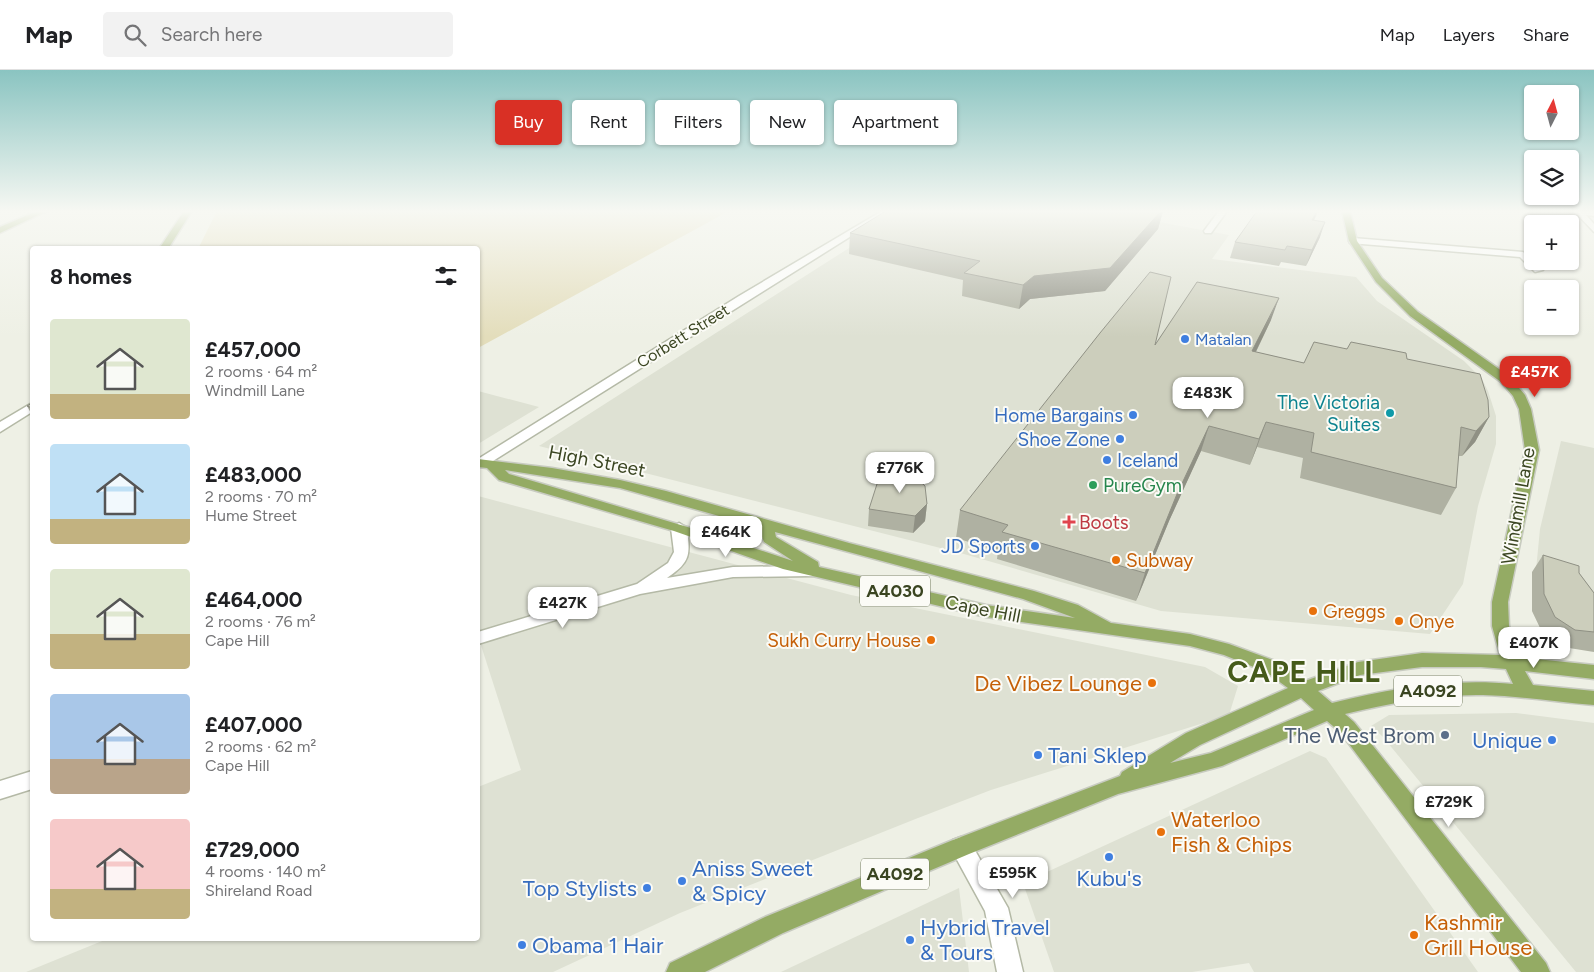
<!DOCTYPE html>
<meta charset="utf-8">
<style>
:root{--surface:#fff;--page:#f2f2f2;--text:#202124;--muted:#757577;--line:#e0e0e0;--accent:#d93025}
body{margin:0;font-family:Figtree,sans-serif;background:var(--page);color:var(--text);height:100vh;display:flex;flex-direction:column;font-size:19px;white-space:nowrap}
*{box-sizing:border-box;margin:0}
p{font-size:16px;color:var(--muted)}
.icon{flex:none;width:28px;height:28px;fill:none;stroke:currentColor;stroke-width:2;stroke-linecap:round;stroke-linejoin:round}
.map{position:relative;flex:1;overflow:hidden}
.panel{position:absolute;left:30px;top:176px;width:450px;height:695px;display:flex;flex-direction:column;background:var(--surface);border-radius:5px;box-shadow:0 1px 4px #0004}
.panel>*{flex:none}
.top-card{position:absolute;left:495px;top:30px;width:475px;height:45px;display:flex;gap:10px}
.needle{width:32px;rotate:6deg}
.tools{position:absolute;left:1524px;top:15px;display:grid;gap:10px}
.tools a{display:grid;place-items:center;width:55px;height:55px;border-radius:5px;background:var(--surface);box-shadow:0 1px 4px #0004;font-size:25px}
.price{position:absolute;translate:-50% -42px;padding:0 11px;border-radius:10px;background:#fff;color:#222;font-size:16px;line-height:32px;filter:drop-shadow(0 1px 2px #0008)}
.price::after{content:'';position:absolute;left:50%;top:30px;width:15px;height:11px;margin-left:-8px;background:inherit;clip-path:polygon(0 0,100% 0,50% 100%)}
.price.selected{background:var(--accent);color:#fff}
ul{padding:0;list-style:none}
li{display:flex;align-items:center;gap:15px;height:125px;padding:0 20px}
li span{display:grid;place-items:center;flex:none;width:140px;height:100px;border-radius:5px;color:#555}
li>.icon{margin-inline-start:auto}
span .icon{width:60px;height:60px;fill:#fffc;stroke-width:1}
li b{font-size:21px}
h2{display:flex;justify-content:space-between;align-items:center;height:60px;padding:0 20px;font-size:21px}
.chip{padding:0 18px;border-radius:5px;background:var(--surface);box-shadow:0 1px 4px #0004;font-size:18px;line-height:45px}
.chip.selected{background:var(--accent);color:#fff}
header{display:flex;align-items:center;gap:30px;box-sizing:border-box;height:70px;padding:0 25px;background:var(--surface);border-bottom:1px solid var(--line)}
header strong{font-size:24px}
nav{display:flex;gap:28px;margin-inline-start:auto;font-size:18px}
.search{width:350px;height:45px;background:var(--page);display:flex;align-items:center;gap:12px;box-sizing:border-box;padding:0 18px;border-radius:5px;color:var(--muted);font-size:19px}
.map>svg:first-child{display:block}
.built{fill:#dee1d3}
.green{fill:#e3ddbb}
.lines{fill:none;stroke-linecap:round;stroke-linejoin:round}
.minor-casing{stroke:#b4b9a6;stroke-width:3}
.major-casing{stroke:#c8cbc1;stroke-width:3}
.minor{fill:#fff;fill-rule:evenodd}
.major{fill:#94ab64;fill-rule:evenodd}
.wall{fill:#afb1a2}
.shaded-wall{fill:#8f9084}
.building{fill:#cccebc;stroke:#8f9084}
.shop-dot{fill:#3f7fe0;stroke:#fbfbf6;stroke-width:2}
.culture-dot{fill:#0f9aa8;stroke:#fbfbf6;stroke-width:2}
.leisure-dot{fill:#2e9e5b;stroke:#fbfbf6;stroke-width:2}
.health-dot{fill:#e0444e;stroke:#fbfbf6;stroke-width:2}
.food-dot{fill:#e8710a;stroke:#fbfbf6;stroke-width:2}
.service-dot{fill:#5c6f8a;stroke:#fbfbf6;stroke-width:2}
.labels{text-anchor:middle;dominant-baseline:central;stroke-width:4;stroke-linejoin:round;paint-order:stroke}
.far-street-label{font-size:16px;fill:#3a4521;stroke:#fbfbf6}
.far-shop-label{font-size:16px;fill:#366cbe;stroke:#fbfbf6;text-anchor:start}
.shield{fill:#fbfbf6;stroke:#747c61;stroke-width:1}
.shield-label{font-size:18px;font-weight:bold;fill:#3a4521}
.culture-label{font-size:19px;fill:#0d838f;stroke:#fbfbf6;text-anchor:end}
.shop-label{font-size:19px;fill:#366cbe;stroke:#fbfbf6;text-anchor:end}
.street-label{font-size:19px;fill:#3a4521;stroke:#fbfbf6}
.leisure-label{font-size:19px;fill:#27864d;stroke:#fbfbf6;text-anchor:start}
.health-label{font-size:19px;fill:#be3a42;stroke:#fbfbf6;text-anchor:start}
.food-label{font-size:19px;fill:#c56008;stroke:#fbfbf6;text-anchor:start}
.near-food-label{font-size:22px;fill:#c56008;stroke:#fbfbf6;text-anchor:start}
.near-service-label{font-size:22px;fill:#4e5e75;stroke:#fbfbf6;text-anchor:end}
.near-shop-label{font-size:22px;fill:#366cbe;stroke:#fbfbf6;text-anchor:start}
.near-district-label{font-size:29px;font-weight:bold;letter-spacing:1px;fill:#455a1a;stroke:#fbfbf6}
</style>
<header>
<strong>Map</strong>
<div class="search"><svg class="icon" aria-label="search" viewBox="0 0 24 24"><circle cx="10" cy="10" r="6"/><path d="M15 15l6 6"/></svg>Search here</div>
<nav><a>Map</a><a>Layers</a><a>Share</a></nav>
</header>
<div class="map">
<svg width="1594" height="902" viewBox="0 0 1594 902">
<rect width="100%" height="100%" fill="#eef0e5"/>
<!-- built -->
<path class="built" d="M907 141H1100L1229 165 1212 189 1356 207 1377 231 1464 291 1482 309 1488 321 1496 346V374L1478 436 1463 514 1430 564 1161 541 964 484 539 376Z
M478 321 539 337 478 374Z
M1561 371 1594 378V581L1563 577 1543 564 1532 541 1540 459Z
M478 426 851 525 1205 597 1238 616 1229 645 991 720 918 748 680 843 553 902H26L107 869H478V717L521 700 478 566Z
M1516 643 1594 653V902H1576L1383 667 1371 656 1389 645Z
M1310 681 1326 688 1478 902H1254L1249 893 1192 902H1054L1023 813Z
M959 818 969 902H781Z"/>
<!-- green -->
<path class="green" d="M217 141H729L478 278V179H198Z"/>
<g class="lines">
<!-- minor casing -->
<g class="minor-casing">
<path id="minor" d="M882 141H891L485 396H478V389L739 226Z
M1219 141H1227L1211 163H1205L1204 161Z
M1567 141 1594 142V146L1586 145 1594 154V162L1577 144Z
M1353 168 1523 182 1543 200 1535 202 1520 187 1350 173 1349 171Z
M32 333V342L0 362V352Z
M679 453 687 458C690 485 691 492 667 508L733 497 812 496 818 497 820 501 818 505 812 506 733 507 640 524 478 574V562L637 514 668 493 674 482 671 458Z
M32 701V719L0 729V711Z
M961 767 969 770 1008 838 1023 902H997L985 841 950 777 953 770Z"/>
</g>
<!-- major casing -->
<g class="major-casing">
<path id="major" d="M37 141H47L0 163V157Z
M184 141H192L168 179H159Z
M1342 141H1350L1357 171 1382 208 1418 242 1509 306 1525 325 1531 339 1539 380 1508 532 1509 556 1518 587 1594 595V609L1525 601 1533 615 1594 621V635C1557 632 1520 626 1483 625 1437 624 1390 633 1345 644L1354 652 1546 893 1550 902H1521L1340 662 1327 651 1222 696 1118 724 969 784 783 863 705 902H666L670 893 765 847 953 770 1120 706 1122 702 1186 663 1288 618 1266 602 1224 585 1190 576 986 547 783 499 674 461 499 410 487 398 478 397V389L552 398 620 410 666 421 849 473 1034 521 1078 535 1111 553 1190 564 1229 574 1278 592 1305 611 1358 592 1422 583 1500 585 1492 556V532L1525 380 1519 339 1513 326 1501 312 1410 246 1376 212 1349 171ZM505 400 620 418 751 455 738 458 708 457 701 461 509 404ZM760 462 764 472 793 491 720 467 739 468ZM775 462 1023 529 1075 548 986 535 819 497 818 492 776 467ZM1422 597H1481L1506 599 1513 614C1451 608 1392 618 1332 633L1318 621 1360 605ZM1301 628 1314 640 1211 683 1170 693 1200 675Z"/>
</g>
<!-- minor -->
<use href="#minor" class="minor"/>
<!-- major -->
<use href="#major" class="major"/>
</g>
<!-- wall -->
<path class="wall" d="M886 141H1163L1158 159 1105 221 1030 229 1019 239 962 226 963 210 849 184 850 163Z
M1317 141H1318L1314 150 1320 167 1306 196 1281 192 1279 196 1230 188 1235 172Z
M1271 250 1256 282 1304 293 1347 279 1407 289 1489 347 1475 372 1462 386H1458L1456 418 1441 445 1300 408 1303 388 1257 377 1250 395 1201 381 1169 451 1136 531 997 489 998 481 956 468 960 440 1155 275Z
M32 333V345L27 336Z
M927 434 925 451 913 463 868 456 869 439Z
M1543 485 1579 503 1594 523V582L1563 577 1543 564 1532 541V502Z"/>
<!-- shaded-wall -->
<path class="shaded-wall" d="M1161 141H1163L1158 159 1105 221 1030 229 1019 239 1023 215 1034 206Z
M1317 141H1318L1315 148 1307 165 1312 150Z
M1325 152 1320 167 1306 196 1312 180Z
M1279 228 1271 250 1245 304 1252 281Z
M1489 347 1475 372 1462 386 1476 361Z
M1266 352 1257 377 1250 395 1259 369Z
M1209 356 1201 381 1169 451 1136 531 1145 503 1177 424Z
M927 434 925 451 913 463 915 446Z"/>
<!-- building -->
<path class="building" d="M886 141H1161L1110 198 1034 206 1023 215 964 203 980 191 850 163Z
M1257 141H1317L1312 150 1325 152 1312 180 1287 176 1285 180 1235 172Z
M1150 202 1171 207 1155 275 1197 212 1279 228 1252 281 1304 293 1314 272 1347 279 1351 272 1406 283 1407 289 1480 304 1488 330 1489 347 1476 361 1461 357 1456 418 1311 382 1314 363 1266 352 1259 369 1209 356 1177 424 1145 503 1002 462 1008 455 960 440 1100 263Z
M32 333V338L27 336Z
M897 398 910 402 925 416 927 434 915 446 869 439 877 414Z
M1543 485 1579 496V503L1594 523V562L1575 560 1555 547 1544 524Z"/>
<!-- sky -->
<linearGradient id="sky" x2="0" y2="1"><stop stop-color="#8ac4c1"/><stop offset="0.53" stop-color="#f7f8f3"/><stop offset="1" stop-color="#f7f8f3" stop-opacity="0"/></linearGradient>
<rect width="1594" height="267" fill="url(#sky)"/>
<!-- markers -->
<g class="shop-dot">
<circle cx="1185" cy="269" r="5"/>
<circle cx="1133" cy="345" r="5"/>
<circle cx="1120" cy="369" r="5"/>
<circle cx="1107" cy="390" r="5"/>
<circle cx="1035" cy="476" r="5"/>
<circle cx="1552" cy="670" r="5"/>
<circle cx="1038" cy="685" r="5"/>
<circle cx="1109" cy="787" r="5"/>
<circle cx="682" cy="811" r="5"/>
<circle cx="647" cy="818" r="5"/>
<circle cx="910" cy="870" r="5"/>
<circle cx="522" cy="875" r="5"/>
</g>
<circle class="culture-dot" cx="1390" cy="343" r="5"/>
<circle class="leisure-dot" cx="1093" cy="415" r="5"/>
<path class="health-dot" d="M1066.5 444.5h5v5h5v5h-5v5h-5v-5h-5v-5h5z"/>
<g class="food-dot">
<circle cx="1116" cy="490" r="5"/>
<circle cx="1313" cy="541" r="5"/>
<circle cx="1399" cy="551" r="5"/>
<circle cx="931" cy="570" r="5"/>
<circle cx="1152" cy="613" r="5"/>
<circle cx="1161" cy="762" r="5"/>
<circle cx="1414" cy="865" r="5"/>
</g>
<circle class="service-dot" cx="1445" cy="665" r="5"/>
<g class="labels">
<!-- far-street labels -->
<g class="far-street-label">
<text transform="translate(683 266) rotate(-32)">Corbett Street</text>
</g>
<!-- far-shop labels -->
<g class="far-shop-label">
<text x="1195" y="269">Matalan</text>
</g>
<!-- shield labels -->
<g class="shield">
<rect x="860" y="505.5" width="70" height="31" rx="4"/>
<rect x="1394" y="605.5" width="68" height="31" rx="4"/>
<rect x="861" y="788.5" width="68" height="31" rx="4"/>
</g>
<g class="shield-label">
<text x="895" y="521">A4030</text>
<text x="1428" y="621">A4092</text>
<text x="895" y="804">A4092</text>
</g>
<!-- culture labels -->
<g class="culture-label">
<text x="1380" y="332">The Victoria<tspan x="1380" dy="22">Suites</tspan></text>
</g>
<!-- shop labels -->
<g class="shop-label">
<text x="1123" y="345">Home Bargains</text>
<text x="1110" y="369">Shoe Zone</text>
<text x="1117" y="390" text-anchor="start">Iceland</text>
<text x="1025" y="476">JD Sports</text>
</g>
<!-- street labels -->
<g class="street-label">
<text transform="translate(597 391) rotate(11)">High Street</text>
<text transform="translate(1518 436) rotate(-80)">Windmill Lane</text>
<text transform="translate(983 539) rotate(11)">Cape Hill</text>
</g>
<!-- leisure labels -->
<g class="leisure-label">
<text x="1103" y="415">PureGym</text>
</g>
<!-- health labels -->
<g class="health-label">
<text x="1079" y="452">Boots</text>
</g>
<!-- food labels -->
<g class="food-label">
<text x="1126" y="490">Subway</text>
<text x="1323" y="541">Greggs</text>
<text x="1409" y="551">Onye</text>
<text x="921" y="570" text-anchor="end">Sukh Curry House</text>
</g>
<!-- near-food labels -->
<g class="near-food-label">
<text x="1142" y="613" text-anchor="end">De Vibez Lounge</text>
<text x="1171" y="749">Waterloo<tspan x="1171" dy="25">Fish &amp; Chips</tspan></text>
<text x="1424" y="852">Kashmir<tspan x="1424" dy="25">Grill House</tspan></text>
</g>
<!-- near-service labels -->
<g class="near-service-label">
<text x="1435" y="665">The West Brom</text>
</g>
<!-- near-shop labels -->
<g class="near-shop-label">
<text x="1542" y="670" text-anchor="end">Unique</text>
<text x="1048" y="685">Tani Sklep</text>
<text x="692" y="798">Aniss Sweet<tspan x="692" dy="25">&amp; Spicy</tspan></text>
<text x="1109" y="808" text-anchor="middle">Kubu's</text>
<text x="637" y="818" text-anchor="end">Top Stylists</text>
<text x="920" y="857">Hybrid Travel<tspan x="920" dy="25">&amp; Tours</tspan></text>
<text x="532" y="875">Obama 1 Hair</text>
</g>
<!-- near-district labels -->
<g class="near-district-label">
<text x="1304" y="601">CAPE HILL</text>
</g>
</g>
</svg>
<div class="tools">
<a><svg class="needle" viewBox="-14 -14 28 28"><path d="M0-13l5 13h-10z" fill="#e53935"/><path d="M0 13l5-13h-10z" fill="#757577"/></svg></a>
<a><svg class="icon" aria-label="layers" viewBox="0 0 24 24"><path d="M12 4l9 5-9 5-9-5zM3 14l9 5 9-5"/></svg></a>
<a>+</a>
<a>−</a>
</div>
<b class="price selected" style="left:1535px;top:328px">£457K</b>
<b class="price" style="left:1208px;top:349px">£483K</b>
<b class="price" style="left:900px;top:424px">£776K</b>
<b class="price" style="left:726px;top:488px">£464K</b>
<b class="price" style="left:563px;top:559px">£427K</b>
<b class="price" style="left:1534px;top:599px">£407K</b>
<b class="price" style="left:1449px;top:758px">£729K</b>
<b class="price" style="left:1013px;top:829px">£595K</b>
<div class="top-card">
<a class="chip selected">Buy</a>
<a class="chip">Rent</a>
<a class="chip">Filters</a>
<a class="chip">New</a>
<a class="chip">Apartment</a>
</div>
<section class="panel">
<h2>8 homes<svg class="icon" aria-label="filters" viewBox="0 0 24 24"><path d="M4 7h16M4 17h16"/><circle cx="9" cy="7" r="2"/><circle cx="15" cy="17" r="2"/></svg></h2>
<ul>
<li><span style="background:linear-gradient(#dfe7d0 75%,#c2b280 0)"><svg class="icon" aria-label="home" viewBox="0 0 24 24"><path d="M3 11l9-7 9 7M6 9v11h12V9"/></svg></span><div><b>£457,000</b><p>2 rooms · 64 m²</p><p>Windmill Lane</p></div></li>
<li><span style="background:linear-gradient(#bfe0f5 75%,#c2b280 0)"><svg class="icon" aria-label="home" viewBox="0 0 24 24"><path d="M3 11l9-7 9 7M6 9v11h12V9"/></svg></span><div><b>£483,000</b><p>2 rooms · 70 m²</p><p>Hume Street</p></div></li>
<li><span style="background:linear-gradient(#dfe7d0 65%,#c2b280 0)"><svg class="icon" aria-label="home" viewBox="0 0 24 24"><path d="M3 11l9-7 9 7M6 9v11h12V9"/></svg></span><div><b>£464,000</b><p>2 rooms · 76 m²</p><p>Cape Hill</p></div></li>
<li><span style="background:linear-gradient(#a9c7e8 65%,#b9a48a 0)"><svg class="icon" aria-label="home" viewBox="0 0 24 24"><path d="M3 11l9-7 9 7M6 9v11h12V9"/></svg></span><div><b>£407,000</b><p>2 rooms · 62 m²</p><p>Cape Hill</p></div></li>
<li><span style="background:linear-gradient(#f6c9c9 70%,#c2b280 0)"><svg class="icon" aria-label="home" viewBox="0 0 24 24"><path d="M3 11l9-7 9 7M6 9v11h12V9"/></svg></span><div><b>£729,000</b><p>4 rooms · 140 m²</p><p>Shireland Road</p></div></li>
</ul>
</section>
</div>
